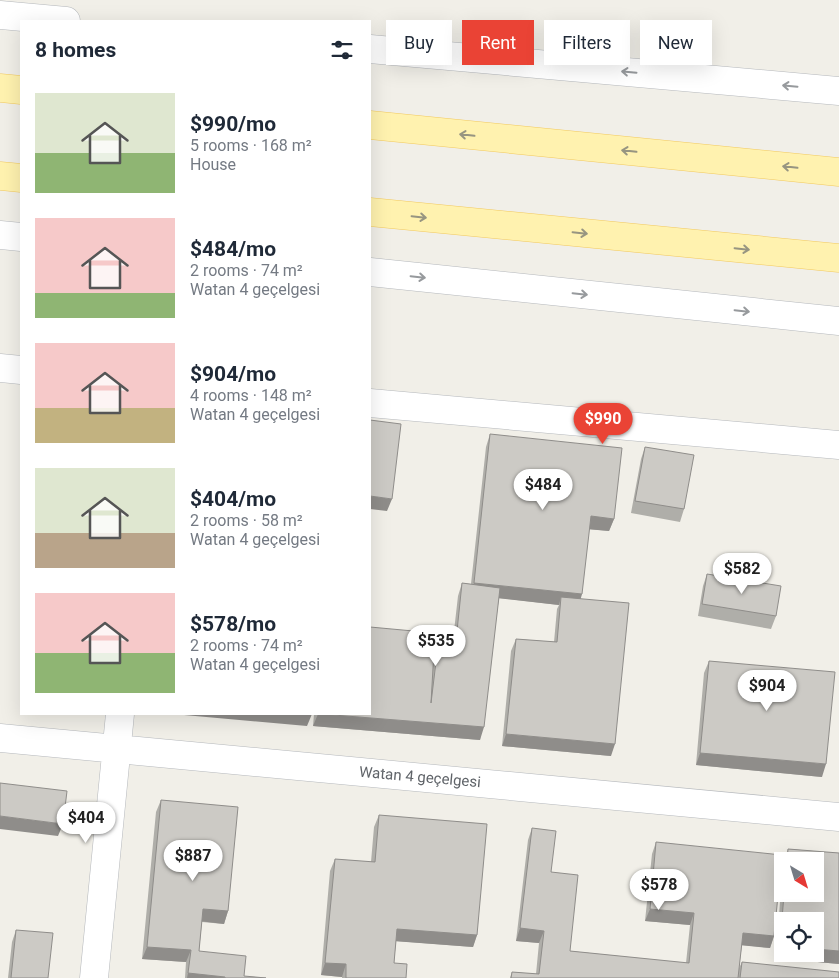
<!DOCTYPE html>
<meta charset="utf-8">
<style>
:root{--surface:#fff;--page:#f2f2f3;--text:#1f2937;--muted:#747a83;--accent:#ea4335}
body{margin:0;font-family:Roboto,sans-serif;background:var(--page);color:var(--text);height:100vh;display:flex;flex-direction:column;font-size:19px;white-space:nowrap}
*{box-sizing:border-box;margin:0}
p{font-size:16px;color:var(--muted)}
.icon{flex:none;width:28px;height:28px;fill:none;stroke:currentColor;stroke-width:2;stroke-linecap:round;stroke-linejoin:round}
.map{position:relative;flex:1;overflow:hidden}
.side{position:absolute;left:20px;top:20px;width:351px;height:695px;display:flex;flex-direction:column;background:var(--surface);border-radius:0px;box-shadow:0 5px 20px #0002}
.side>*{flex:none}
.guide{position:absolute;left:386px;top:20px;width:378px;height:45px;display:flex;gap:10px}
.needle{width:32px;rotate:142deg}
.buttons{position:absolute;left:774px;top:852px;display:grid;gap:10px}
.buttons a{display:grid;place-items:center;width:50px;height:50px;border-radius:0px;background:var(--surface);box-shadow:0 5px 20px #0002;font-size:25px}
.price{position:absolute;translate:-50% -42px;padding:0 11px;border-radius:18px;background:#fff;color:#222;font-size:16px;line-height:32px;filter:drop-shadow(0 1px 2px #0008)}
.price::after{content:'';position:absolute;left:50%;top:30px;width:15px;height:11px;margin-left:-8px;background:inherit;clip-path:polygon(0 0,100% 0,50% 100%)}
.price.on{background:var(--accent);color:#fff}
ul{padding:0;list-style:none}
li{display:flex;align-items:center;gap:15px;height:125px;padding:0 15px}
li span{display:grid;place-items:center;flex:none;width:140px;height:100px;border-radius:0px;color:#555}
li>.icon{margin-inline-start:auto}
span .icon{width:60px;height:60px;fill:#fffc;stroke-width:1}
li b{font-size:21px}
h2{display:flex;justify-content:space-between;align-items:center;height:60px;padding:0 15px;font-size:21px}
.chip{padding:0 18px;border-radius:0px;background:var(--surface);box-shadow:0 5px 20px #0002;font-size:18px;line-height:45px}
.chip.on{background:var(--accent);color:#fff}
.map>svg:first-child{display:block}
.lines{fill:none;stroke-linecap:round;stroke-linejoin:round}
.minor-casing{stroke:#b5b8bc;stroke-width:29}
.major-casing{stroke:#f2c960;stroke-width:29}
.minor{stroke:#fff;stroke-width:28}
.major{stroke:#fff2af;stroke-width:28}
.wall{fill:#afaea9}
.shaded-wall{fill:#8f8d8a}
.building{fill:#cccac5;stroke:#8f8d8a}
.oneway{stroke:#979a9d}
.oneway2{stroke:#979581}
.labels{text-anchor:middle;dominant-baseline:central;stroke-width:4;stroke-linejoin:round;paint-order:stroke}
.street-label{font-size:15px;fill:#5f6368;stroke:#fff}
</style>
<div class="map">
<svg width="839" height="978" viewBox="0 0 839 978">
<rect width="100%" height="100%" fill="#f1efe8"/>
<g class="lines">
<!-- minor casing -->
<g class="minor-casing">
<path id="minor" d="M0 15 66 21
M370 49 839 91
M0 235 21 237
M370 272 839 321
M0 368 21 370
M370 403 839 445
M0 738 839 817
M94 978 120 714"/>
</g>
<!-- major casing -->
<g class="major-casing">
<path id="major" d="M0 88 21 90
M370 125 839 172
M0 176 21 178
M370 212 839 258"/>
</g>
<!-- minor -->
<use href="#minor" class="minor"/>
<!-- major -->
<use href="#major" class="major"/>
</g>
<!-- wall -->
<path class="wall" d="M490 434 614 519 609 531 589 529 581 598 611 756 502 746 511 651 516 639 554 642 557 609 559 605 499 598 480 740 313 726 314 714H370L434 654 435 642 440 629 454 631 458 596 462 583 471 584 486 447Z
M645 447 684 509 680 522 631 513 641 459Z
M707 574 776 616 771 629 698 616 703 586Z
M709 661 822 777 696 765 704 673Z
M161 800 228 911 224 924 202 922 199 951 244 976 266 978H185L186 962 142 959 156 812Z
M379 815 477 935 473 947 396 941 394 963 406 978H342V977L321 975 330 871 335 859 371 862 374 827Z
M532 828 551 872 570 951 686 963 690 925 645 921 652 854 656 842 774 936 770 948 742 945 739 968 742 962 839 978H510L512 972 536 974 539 943 516 941 528 840Z
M788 849 839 853V964L796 960 797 954H815V921H782V944H777L782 873V894H815V861H784Z
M16 930 48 978H8L12 942Z"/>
<!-- shaded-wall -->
<path class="shaded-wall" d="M370 496 392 499 387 511 370 509Z
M591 516 614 519 609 531 586 529Z
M474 583 582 594 578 607 561 597 559 605 470 595Z
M173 714H312L307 726Z
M318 714 484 727 480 740 313 726Z
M506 734 615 744 611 756 502 746Z
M700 753 826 764 822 777 696 765Z
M0 816 63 824 58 836 0 829Z
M203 909 228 911 224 924 199 921Z
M650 909 694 913 690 925 645 921Z
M520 928 544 931 539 943 516 941Z
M397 929 477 935 473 947 393 941Z
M781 932H782V944H777Z
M743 933 774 936 770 948 739 945Z
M147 947 191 950 186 962 142 959Z
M815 949 839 951V964L796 960 799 954H815Z
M325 963 346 964 342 977 321 975Z
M188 973 225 977 224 978H187Z"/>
<!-- building -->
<path class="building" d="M370 420 401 424 392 499 370 496Z
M490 434 622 448 614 519 591 516 582 594 474 583Z
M645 447 694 455 684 509 635 501Z
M707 574 781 586 776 616 702 604Z
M462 583 500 588 484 727 321 714H370V627L435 633 431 703 440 629 457 631Z
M561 597 629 603 615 744 506 734 516 639 557 642Z
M709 661 835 672 826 764 700 753Z
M0 783 67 791 63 824 0 816Z
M161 800 238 807 228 911 203 909 199 951 246 956 244 976 266 978H225V977L188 973 191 950 147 947Z
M379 815 487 824 477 935 397 929 394 963 407 964 406 978H346V964L325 963 335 859 375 862Z
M532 828 556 831 551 872 578 875 570 951 689 963 694 913 650 909 656 842 782 855 774 936 743 933 738 978H511L512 972 539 974 544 931 520 928Z
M788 849 839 853V951L815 949V921H782V932H781L784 894H815V861H787Z
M16 930 53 933 48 978H11Z
M742 962 839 972V978H740Z"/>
<!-- one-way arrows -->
<defs><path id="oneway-shaft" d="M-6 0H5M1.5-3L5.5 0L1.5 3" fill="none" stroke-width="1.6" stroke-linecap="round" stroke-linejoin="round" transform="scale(1.25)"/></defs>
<g class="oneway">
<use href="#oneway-shaft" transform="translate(629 72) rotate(-175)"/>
<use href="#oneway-shaft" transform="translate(790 86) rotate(-175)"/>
<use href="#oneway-shaft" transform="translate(418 277) rotate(6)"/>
<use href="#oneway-shaft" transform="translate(580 294) rotate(6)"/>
<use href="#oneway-shaft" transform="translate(742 311) rotate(6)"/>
</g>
<g class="oneway2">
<use href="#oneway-shaft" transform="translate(467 135) rotate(-174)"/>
<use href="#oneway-shaft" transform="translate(629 151) rotate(-174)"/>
<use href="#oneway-shaft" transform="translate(790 167) rotate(-174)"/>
<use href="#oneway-shaft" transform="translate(419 217) rotate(6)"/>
<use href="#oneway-shaft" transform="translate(580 233) rotate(6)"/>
<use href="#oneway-shaft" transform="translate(742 249) rotate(6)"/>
</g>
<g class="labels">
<!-- street labels -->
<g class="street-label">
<text transform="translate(420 777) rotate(5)">Watan 4 geçelgesi</text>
</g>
</g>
</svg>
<div class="buttons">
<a><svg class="needle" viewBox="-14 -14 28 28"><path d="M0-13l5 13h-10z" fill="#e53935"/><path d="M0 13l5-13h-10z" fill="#747a83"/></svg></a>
<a><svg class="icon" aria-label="locate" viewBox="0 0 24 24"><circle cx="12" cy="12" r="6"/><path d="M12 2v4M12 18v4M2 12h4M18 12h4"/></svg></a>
</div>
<b class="price on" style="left:603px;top:445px">$990</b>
<b class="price" style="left:543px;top:511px">$484</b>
<b class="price" style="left:742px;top:595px">$582</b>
<b class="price" style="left:436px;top:667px">$535</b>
<b class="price" style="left:767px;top:712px">$904</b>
<b class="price" style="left:86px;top:844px">$404</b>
<b class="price" style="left:193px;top:882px">$887</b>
<b class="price" style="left:659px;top:911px">$578</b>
<div class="guide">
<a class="chip">Buy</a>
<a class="chip on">Rent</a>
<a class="chip">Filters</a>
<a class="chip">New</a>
</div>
<section class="side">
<h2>8 homes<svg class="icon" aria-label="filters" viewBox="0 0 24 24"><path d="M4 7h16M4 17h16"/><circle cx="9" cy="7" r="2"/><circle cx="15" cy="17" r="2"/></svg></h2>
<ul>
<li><span style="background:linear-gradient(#dfe7d0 60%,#8fb573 0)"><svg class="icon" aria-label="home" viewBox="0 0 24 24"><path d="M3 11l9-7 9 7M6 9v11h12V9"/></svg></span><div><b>$990/mo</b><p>5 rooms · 168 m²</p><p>House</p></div></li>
<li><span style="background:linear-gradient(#f6c9c9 75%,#8fb573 0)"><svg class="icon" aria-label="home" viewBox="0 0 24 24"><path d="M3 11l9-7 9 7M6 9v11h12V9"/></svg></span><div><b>$484/mo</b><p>2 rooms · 74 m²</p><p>Watan 4 geçelgesi</p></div></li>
<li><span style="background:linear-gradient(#f6c9c9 65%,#c2b280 0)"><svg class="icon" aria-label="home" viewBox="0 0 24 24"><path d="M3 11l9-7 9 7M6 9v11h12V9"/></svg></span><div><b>$904/mo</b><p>4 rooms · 148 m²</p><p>Watan 4 geçelgesi</p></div></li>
<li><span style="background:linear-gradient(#dfe7d0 65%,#b9a48a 0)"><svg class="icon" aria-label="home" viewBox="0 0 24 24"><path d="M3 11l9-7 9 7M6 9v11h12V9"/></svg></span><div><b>$404/mo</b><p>2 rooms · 58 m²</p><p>Watan 4 geçelgesi</p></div></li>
<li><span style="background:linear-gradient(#f6c9c9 60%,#8fb573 0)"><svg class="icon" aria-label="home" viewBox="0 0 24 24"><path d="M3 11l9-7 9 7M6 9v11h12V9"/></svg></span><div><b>$578/mo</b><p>2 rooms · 74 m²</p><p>Watan 4 geçelgesi</p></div></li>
</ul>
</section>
</div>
